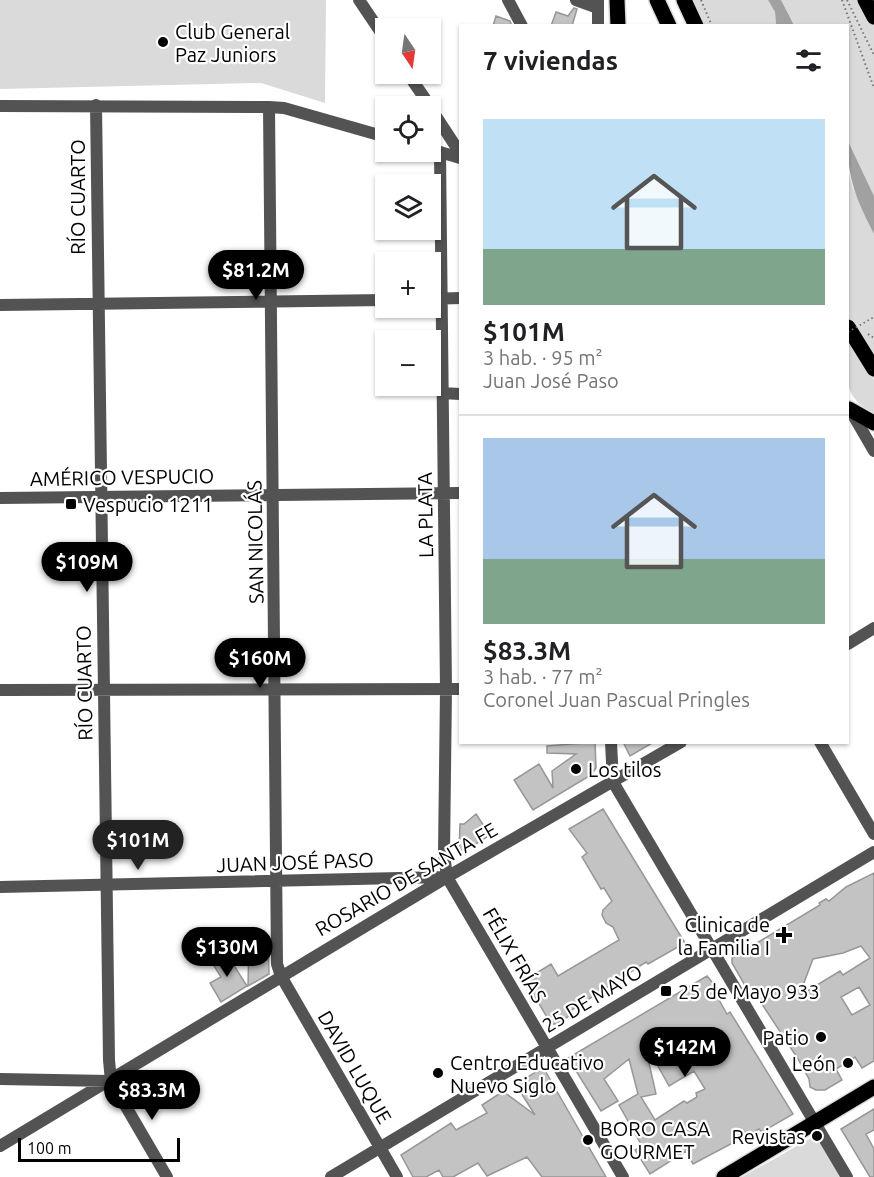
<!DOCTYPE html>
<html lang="es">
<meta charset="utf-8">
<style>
:root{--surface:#fff;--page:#f6f6f6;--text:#202124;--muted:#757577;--line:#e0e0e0;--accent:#000}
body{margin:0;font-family:Ubuntu,sans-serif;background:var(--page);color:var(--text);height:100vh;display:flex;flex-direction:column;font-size:22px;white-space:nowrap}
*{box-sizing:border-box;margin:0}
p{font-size:20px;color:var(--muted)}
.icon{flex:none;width:33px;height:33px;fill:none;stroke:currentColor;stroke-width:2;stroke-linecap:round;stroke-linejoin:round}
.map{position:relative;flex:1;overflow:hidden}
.sheet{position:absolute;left:459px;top:24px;width:390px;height:720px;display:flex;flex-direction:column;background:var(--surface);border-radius:0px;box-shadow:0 2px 4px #0004}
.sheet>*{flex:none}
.needle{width:39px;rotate:167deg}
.buttons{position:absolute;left:375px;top:18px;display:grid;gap:12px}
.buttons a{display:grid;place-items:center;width:66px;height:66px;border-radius:0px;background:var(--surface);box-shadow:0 2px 4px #0004;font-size:30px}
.scale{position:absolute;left:18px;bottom:15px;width:162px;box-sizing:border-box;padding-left:6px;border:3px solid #000;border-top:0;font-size:16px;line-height:21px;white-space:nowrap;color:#000;-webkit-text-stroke:4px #fff;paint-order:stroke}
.price{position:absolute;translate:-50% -51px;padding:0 14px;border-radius:21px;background:var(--accent);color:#fff;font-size:20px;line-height:39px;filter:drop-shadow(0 2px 3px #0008)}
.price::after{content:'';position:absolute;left:50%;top:36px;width:18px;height:14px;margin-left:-9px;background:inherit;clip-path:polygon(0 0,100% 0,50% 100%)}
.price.on{background:#222;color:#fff}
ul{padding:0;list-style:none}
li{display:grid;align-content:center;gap:12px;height:318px;padding:0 24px}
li+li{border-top:2px solid var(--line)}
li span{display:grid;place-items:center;height:186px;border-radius:0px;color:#555}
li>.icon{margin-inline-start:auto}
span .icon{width:108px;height:108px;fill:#fffc;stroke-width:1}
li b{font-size:26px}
h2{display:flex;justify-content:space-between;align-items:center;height:72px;padding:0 24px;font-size:26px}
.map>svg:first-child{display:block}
.green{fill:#dadada}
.water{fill:#a1a1a1}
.building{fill:#c3c3c3;stroke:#979797;stroke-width:1.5;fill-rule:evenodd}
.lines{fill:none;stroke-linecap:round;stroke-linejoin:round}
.major-casing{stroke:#dbdbdb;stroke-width:18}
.path{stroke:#757575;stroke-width:2;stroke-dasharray:1.5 3;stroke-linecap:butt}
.minor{stroke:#535353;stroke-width:12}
.major{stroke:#000;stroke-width:15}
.path-bridge{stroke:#757575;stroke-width:2;stroke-dasharray:1.5 3;stroke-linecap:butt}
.poi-dot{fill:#000;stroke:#fff;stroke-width:2}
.labels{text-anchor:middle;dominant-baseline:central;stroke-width:4.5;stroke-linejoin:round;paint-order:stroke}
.poi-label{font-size:20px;fill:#000;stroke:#fff;text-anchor:start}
.street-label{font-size:20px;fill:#000;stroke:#fff}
</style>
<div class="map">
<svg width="874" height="1177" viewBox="0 0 874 1177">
<rect width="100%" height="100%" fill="#fff"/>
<!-- green -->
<path class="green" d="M0 0H326L325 103 261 83 0 89Z
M684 0H768L775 12 776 25H696Z
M781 0H865L874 17V196L848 141V26L794 25Z
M848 170 853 188 874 234V369L848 327Z
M848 340 874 380V413C839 396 848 374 848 340Z
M818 1134 842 1177H742Z"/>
<!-- water -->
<path class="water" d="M768 0H781L794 25H776L775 12Z
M848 141 874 196V234C857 200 847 180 848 141Z"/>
<!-- building -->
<path class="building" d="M574 8 577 9 572 26H551L556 12 568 16Z
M496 16 510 21 512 26H493Z
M595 742 596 768 591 775 533 810 514 780 539 764 553 788 552 771 576 754 547 753V746Z
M623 742H654L630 756Z
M603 809 685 943 648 964 646 962 567 1013 569 1016 557 1024H551L525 980 551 964 558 976 619 940 613 927 606 923 602 915 603 910 612 901 604 888 601 889 582 857 587 853 569 829Z
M476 814 490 835 465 851 459 849 460 824H464Z
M874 873V1061L862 1068 855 1057 836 1069 842 1080 825 1090H816L810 1087 809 1079 798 1059 754 992 750 994 732 963V958L820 905 819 903 826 899 829 901 846 887ZM861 946 870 958 843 975 840 971 799 996 813 959 843 953ZM859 987 870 1005 852 1015 841 997Z
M268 937 269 974 248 986 249 938Z
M226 953 247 986 221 1002 210 983 221 977 211 961Z
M707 976 717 988 714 991 727 1014 730 1012 793 1114 762 1132 759 1129 693 1164 686 1151 650 1174 635 1150 642 1146 619 1105 638 1094 629 1059 604 1079 618 1101 601 1111 568 1058ZM644 1041 669 1086 694 1071 705 1089 696 1093 697 1097 687 1103 684 1101 655 1120 641 1097 656 1094Z
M543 1067 606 1177H542L527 1157 487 1176 478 1163 453 1177H443L439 1170 426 1177H413L401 1155 451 1123 456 1130 487 1113 482 1105 499 1094 504 1092 535 1115 516 1085Z
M874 1109V1130L866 1134 874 1149V1177H870L841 1129Z"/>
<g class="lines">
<!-- major casing -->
<g class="major-casing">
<path id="major" d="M617 0 618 26
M657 0 669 26
M684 0 696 26
M865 0 874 17
M848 327 874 369
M849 409 874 423
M724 1177 874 1087"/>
</g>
<!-- path -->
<path class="path" d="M701 0 712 26
M842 0 874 88
M847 0 874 55
M868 334 874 338
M845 1063 846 1065"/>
<!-- minor -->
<path class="minor" d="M359 0 386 40
M508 0 522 26
M576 0 598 8
M598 26V0
M408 74 430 106
M96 105 109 1060 111 1081 167 1177
M0 106 269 107 284 108 386 137
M269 107 277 964 281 976 397 1177
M430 107 460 153
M430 149 460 158
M440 152 446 689 444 854 447 877 623 1177
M430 299 460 298
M0 305 386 300
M442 393 460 394
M849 408 874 451
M0 498 460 493
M848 644 874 628
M0 690 460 689
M611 742 613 782 847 1177
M820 742 874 834
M0 887 445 877
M0 1079 109 1081
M0 1146 447 877 681 742
M331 1177 874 852"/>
<!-- major -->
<use href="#major" class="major"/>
<!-- path-bridge -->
<path class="path-bridge" d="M848 332 874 317"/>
</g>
<!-- markers -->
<g class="poi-dot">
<circle cx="163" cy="42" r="6"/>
<rect x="65" y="498" width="12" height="12" rx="3"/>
<circle cx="576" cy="769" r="6"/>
<path d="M781 926h6v6h6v6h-6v6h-6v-6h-6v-6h6z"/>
<rect x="660" y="985" width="12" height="12" rx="3"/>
<circle cx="821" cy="1037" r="6"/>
<circle cx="848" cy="1063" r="6"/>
<circle cx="438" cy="1073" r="6"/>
<circle cx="817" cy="1136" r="6"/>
<circle cx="588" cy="1140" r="6"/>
</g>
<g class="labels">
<!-- poi labels -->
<g class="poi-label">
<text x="175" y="31">Club General<tspan x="175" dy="23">Paz Juniors</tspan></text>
<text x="83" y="504">Vespucio 1211</text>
<text x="588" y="769">Los tilos</text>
<text x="770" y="924" text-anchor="end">Clinica de<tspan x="770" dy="23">la Familia I</tspan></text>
<text x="678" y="991">25 de Mayo 933</text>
<text x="809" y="1037" text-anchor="end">Patio</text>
<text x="450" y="1062">Centro Educativo<tspan x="450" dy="23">Nuevo Siglo</tspan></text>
<text x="836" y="1063" text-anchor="end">León</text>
<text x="600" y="1128">BORO CASA<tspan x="600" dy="23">GOURMET</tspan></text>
<text x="805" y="1136" text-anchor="end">Revistas</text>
</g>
<!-- street labels -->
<g class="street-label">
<text transform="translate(77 197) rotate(-90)">RÍO CUARTO</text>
<text transform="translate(122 477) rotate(-1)">AMÉRICO VESPUCIO</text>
<text transform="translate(425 515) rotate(-91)">LA PLATA</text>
<text transform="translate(255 542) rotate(-91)">SAN NICOLÁS</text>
<text transform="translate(84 683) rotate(-91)">RÍO CUARTO</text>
<text transform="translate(295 862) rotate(-2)">JUAN JOSÉ PASO</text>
<text transform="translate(406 879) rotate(-30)">ROSARIO DE SANTA FE</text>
<text transform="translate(515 955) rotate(60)">FÉLIX FRÍAS</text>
<text transform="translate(592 998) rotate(-31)">25 DE MAYO</text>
<text transform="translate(355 1067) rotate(60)">DAVID LUQUE</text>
</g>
</g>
</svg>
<div class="buttons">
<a><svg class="needle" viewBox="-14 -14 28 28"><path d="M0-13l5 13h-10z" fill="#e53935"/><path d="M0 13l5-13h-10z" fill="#757577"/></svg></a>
<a><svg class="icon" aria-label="locate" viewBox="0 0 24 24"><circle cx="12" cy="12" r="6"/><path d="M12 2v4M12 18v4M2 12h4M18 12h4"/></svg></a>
<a><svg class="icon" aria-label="layers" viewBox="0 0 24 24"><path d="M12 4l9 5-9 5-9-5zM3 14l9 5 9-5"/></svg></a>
<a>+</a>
<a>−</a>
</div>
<div class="scale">100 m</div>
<b class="price" style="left:256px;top:301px">$81.2M</b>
<b class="price" style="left:87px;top:593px">$109M</b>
<b class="price" style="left:260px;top:689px">$160M</b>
<b class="price on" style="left:138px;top:871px">$101M</b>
<b class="price" style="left:227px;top:978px">$130M</b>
<b class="price" style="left:685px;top:1078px">$142M</b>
<b class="price" style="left:152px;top:1121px">$83.3M</b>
<section class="sheet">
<h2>7 viviendas<svg class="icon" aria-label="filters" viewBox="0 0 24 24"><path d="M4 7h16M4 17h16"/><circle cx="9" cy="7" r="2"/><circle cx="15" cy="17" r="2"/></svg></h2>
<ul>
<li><span style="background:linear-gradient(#bfe0f5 70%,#7fa58c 0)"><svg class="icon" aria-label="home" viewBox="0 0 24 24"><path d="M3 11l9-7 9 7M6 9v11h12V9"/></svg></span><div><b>$101M</b><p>3 hab. · 95 m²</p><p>Juan José Paso</p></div></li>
<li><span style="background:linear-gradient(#a9c7e8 65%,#7fa58c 0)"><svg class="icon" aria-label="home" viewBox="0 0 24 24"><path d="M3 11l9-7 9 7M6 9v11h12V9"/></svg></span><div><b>$83.3M</b><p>3 hab. · 77 m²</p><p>Coronel Juan Pascual Pringles</p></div></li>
</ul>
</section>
</div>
